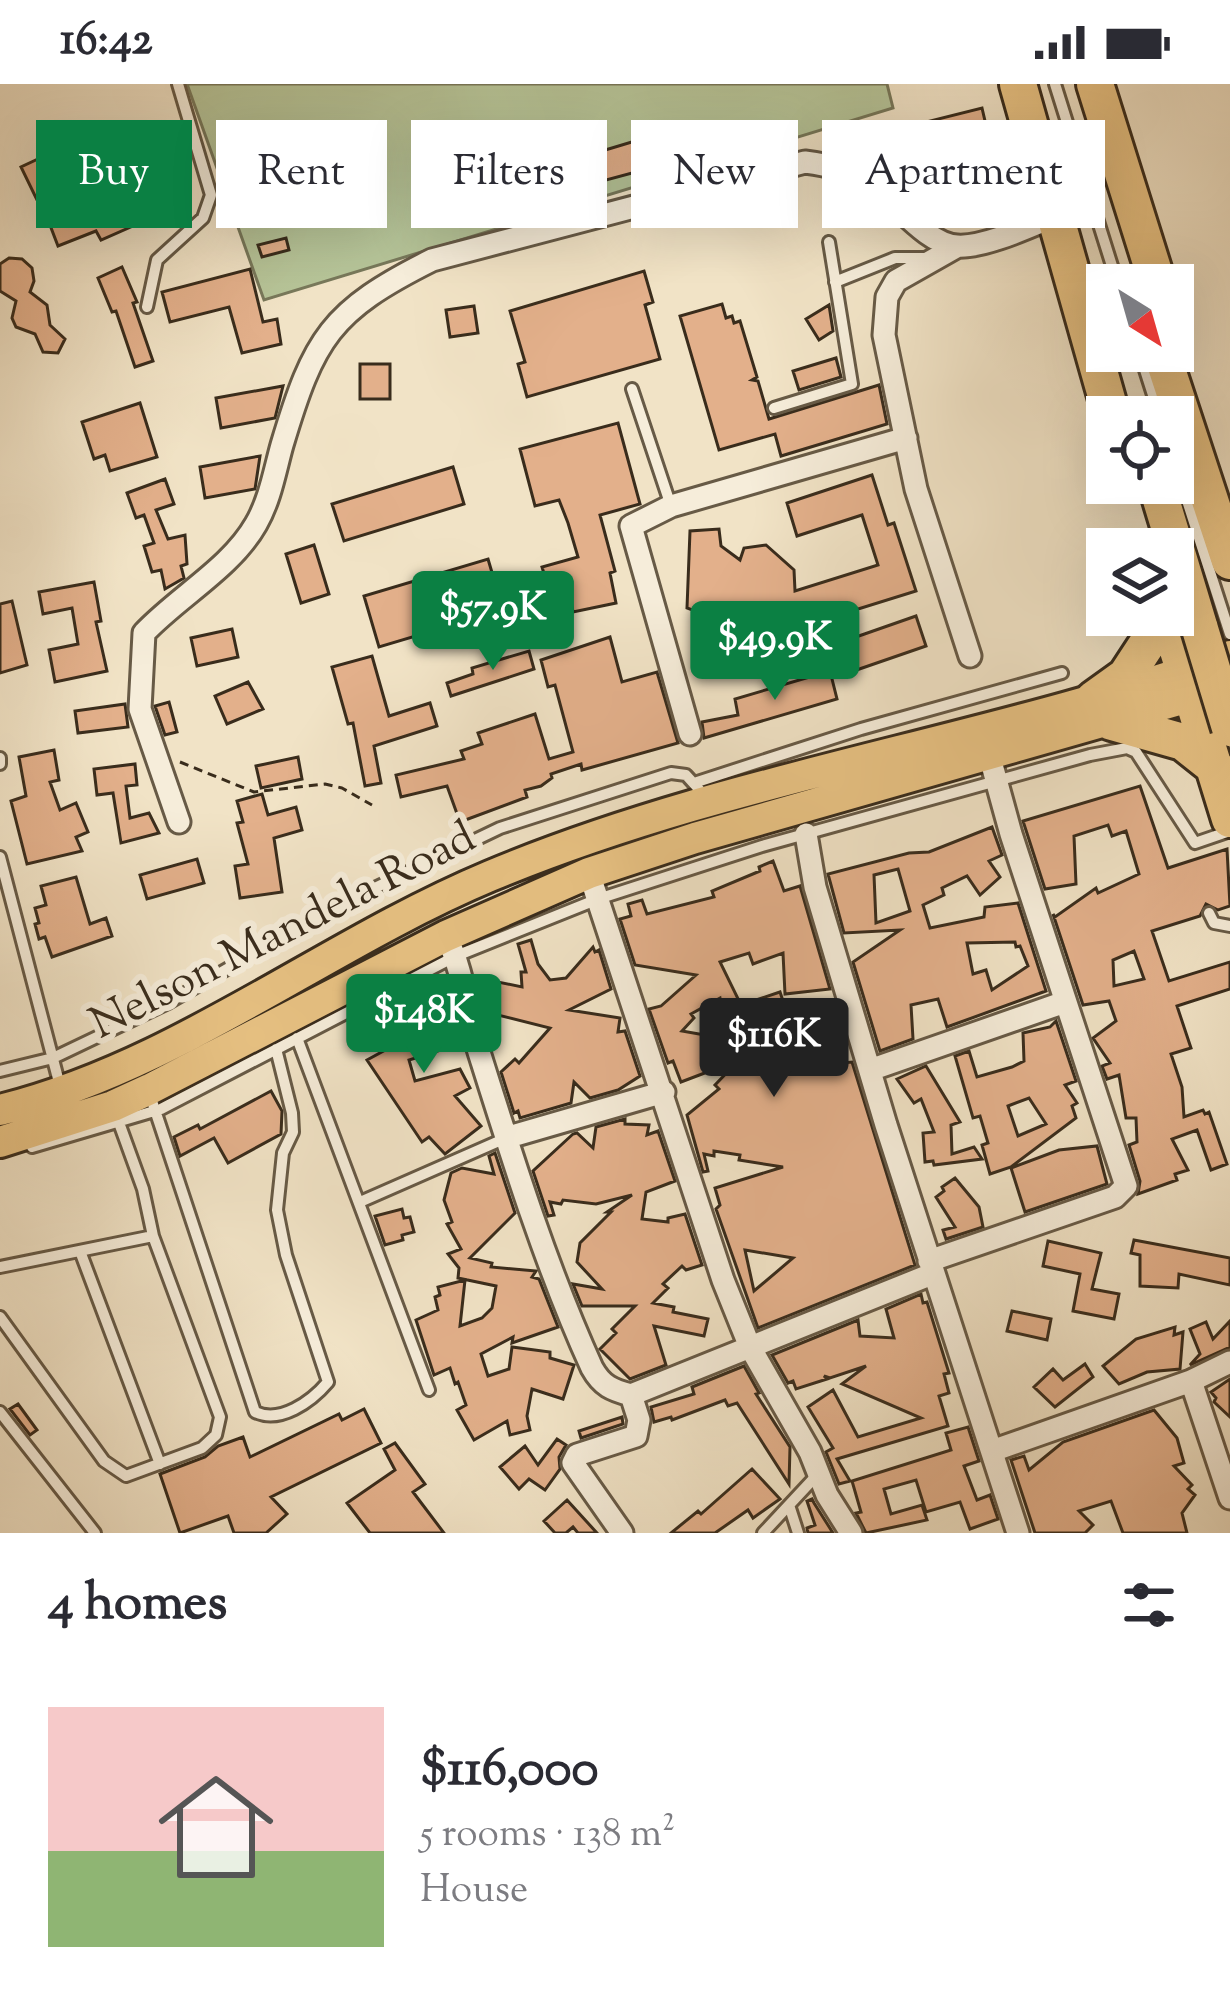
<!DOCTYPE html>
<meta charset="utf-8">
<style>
:root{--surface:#fff;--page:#f7f7f7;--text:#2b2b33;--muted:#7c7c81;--accent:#0b8043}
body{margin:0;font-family:"Sorts Mill Goudy",serif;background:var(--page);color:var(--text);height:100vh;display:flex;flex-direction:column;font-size:45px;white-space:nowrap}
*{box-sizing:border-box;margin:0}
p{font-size:39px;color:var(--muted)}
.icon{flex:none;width:66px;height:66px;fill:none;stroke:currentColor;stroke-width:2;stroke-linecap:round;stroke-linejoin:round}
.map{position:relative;height:1449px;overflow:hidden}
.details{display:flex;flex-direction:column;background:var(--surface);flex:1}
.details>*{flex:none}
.hud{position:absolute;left:36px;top:36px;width:1158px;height:108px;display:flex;gap:24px}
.needle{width:78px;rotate:143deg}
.fabs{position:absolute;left:1086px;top:180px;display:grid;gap:24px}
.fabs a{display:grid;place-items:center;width:108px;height:108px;border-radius:0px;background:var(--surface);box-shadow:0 12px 48px #0002;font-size:60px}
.price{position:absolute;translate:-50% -102px;padding:0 27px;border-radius:12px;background:var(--accent);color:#fff;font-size:39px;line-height:78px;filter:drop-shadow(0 3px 6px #0008)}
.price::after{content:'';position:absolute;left:50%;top:72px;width:36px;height:27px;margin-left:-18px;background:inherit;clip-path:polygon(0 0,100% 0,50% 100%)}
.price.on{background:#222;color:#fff}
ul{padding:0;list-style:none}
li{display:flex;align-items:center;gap:36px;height:300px;padding:0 48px}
li span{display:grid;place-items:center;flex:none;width:336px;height:240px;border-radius:0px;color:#555}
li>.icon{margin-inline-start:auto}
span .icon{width:144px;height:144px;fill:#fffc;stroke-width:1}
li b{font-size:51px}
h2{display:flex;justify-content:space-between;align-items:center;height:144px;padding:0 48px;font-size:51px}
.tag{padding:0 42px;border-radius:0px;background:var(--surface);box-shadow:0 12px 48px #0002;font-size:42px;line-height:108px}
.tag.on{background:var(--accent);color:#fff}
.status{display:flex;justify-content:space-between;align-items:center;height:84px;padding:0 60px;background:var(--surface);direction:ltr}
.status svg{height:33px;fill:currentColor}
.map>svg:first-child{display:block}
.green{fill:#b6c498;stroke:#78785a;stroke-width:3}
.building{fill:#e3b08b;stroke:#392c1c;stroke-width:3;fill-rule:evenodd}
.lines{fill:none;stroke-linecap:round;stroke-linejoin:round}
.lane-casing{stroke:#675a46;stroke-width:16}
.street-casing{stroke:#675a46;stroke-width:27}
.primary-casing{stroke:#392c1c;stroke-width:36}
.highway-casing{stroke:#392c1c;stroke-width:42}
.path{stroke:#392c1c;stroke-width:3;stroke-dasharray:9 6;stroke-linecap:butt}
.lane{stroke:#f6edda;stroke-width:10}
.street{stroke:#f6edda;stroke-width:21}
.primary{stroke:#e8c283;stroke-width:30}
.highway{stroke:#e8c283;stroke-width:36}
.highway-bridge-casing{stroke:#392c1c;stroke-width:42;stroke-linecap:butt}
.highway-bridge{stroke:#e8c283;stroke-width:36}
.labels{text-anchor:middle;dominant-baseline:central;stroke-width:12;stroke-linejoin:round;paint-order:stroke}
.street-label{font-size:45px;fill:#392c1c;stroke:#f6edda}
</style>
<div class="status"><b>16:42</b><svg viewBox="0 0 49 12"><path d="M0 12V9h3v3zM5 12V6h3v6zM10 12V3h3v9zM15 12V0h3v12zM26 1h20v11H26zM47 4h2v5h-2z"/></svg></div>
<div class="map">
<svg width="1230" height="1449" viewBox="0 0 1230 1449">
<rect width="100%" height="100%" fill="#f1e3c6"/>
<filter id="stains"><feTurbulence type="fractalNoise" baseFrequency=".00167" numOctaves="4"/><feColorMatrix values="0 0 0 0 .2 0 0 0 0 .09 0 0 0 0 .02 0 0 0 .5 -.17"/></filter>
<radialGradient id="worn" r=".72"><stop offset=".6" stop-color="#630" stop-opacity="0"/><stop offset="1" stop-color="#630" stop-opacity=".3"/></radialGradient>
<!-- green -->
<path class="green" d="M187 0H887L893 24 264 216Z"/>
<!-- building -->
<path class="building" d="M982 24 988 50 928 65 922 39Z
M678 44 688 74 532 116 525 86 553 78 551 72 580 64 582 73Z
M38 75 64 140 72 137 73 141 150 107 160 130 101 156 96 147 58 162 40 115 37 116 21 83Z
M997 85 1002 107 941 122 936 100Z
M473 102 477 118 447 125 444 110Z
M286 154 289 166 262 173 258 161Z
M9 174 22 175 32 184 34 197 30 208 47 221 50 241 65 255 58 269 43 268 35 250 16 243 12 234 16 217 0 207V180Z
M122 183 137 218 133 219 153 277 135 283 116 227 112 228 98 194Z
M250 185 263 238 277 235 281 260 242 269 229 223 170 238 162 208Z
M644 187 653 218 645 221 660 275 527 313 518 280 525 278 510 227Z
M722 220 726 234 732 232 734 239 740 237 757 293 752 296 758 297 769 335 879 301 887 340 781 372 775 350 719 366 680 232Z
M829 221 833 247 819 256 806 235Z
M474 222 478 249 450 253 446 226Z
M836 274 841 293 799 306 793 287Z
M360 280H390V315H360Z
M283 302 275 334 221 344 216 314Z
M140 319 157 373 110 387 105 371 94 375 82 338Z
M618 339 640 420 600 431 615 487 610 489 616 519 573 528 568 500 549 506 542 483 578 473 568 439 559 416 535 422 520 365Z
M260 372 255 405 205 414 200 383Z
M453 383 464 420 344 457 332 420Z
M872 391 888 441 894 439 916 507 813 539 815 548 803 550 801 541 775 554 749 556 734 544 708 539 698 528 687 524 690 447 719 445 721 462 740 476 744 464 766 461 794 486 795 507 878 481 862 431 797 452 787 419Z
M165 395 174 420 156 426 168 455 185 451 187 480 181 482 184 494 165 505 161 486 152 488 144 462 154 459 144 431 136 434 127 409Z
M314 461 329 510 301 519 286 470Z
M488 475 503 526 379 563 364 512Z
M94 498 101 537 96 538 107 587 55 598 49 566 78 560 72 524 43 530 39 508Z
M12 517 27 581 0 589V520Z
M916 532 926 562 842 591 833 561Z
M232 545 238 573 197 582 191 554Z
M610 553 622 598 657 588 678 659 582 686 581 680 551 690 552 694 541 702 525 706 527 713 460 738 447 702 401 713 396 691 464 675 461 667 482 660 478 649 535 630 549 675 573 668 555 601 548 603 541 576Z
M529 567 534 585 451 612 447 599 473 590 472 584Z
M372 572 389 632 430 619 437 642 374 662 381 699 365 702 353 639 348 640 332 583Z
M830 587 837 615 704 654 702 638 738 631 735 615Z
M248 598 263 625 227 640 215 612Z
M169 618 177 648 165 651 155 622Z
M125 620 128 643 78 649 75 627Z
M54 666 59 696 50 698 60 726 76 719 88 748 76 753 82 767 27 780 11 717 26 712 19 673Z
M298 673 302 695 261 704 256 682Z
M135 680 137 701 126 702 130 734 149 729 159 749 121 759 113 709 97 711 94 685Z
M1140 702 1168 784 1227 765 1230 822 1218 826 1206 820 1200 832 1152 847 1169 897 1230 878V905L1177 922 1191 964 1171 970 1182 1003 1184 1033 1203 1026 1205 1030 1209 1028 1227 1080 1211 1086 1197 1046 1172 1055 1188 1086 1175 1090 1177 1096 1138 1110 1140 1097 1129 1061 1137 1058 1136 1034H1126L1119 991 1107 995 1102 982 1110 979 1093 954 1116 937 1109 917 1083 921 1053 830 1055 833 1096 804 1098 809 1139 790 1126 747 1112 752 1108 741 1074 752 1076 800 1045 805 1023 737ZM1134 867 1144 895 1114 902 1113 876Z
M262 710 268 731 296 723 302 746 274 754 282 808 240 814 235 782 248 780 237 739 243 738 237 717Z
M992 743 1002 771 989 777 1000 793 980 811 967 792 942 804 944 811 923 821 930 844 984 833 985 823 1018 819 1046 907 947 943 938 915 911 921 913 955 880 967 853 878 900 846 844 849 828 790 909 769 929 768ZM898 785 910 827 876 839 874 791ZM1015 858 1016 863 1020 862 1028 882 992 906 986 886 973 890 967 859Z
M197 775 204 799 147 815 140 791Z
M773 777 784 807 800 802 830 905 785 910 783 869 753 880 749 869 720 878 741 921 780 908 794 950 821 932 825 938 838 933 844 954 838 957 841 962 812 982 852 978 915 1181 758 1244 716 1125 720 1121 715 1104 783 1083 739 1076 740 1071 714 1067V1072L704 1070 708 1087 703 1088 687 1031 719 1005 715 1001 739 976 681 998 673 977 668 979 649 925 661 922 696 891 635 881 620 835 631 832 628 820 642 816 647 830 714 813 712 807 760 787 759 783ZM720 914 727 955 682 947 694 934 691 930ZM745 1166 793 1174 754 1207Z
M76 793 90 840 106 834 112 852 52 873 45 853 39 855 35 840 39 839 35 824 46 821 41 802Z
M531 856 538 880 550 896 566 894 593 863 595 868 599 866 611 905 569 926 620 934 618 948 625 947 640 992 618 1006 590 1014 574 998 571 1019 520 1034 518 1027 514 1029 501 988 515 975 519 979 550 944 490 929 494 942 488 944 480 907 498 898 522 903 521 888H526L518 860Z
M451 914 460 960 409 976 415 997 460 985 470 1004 455 1012 481 1042 445 1070 429 1053 422 1058 367 976 387 965 376 953 381 949 370 938 381 928 392 939 402 930 408 937 416 929 427 934Z
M1056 937 1076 997 1065 1001 1077 1019 1072 1022 1076 1034 1011 1083 990 1090 982 1061 988 1059 980 1032 973 1034 955 972 969 967 977 993 1012 983 1024 977 1023 949 1050 943ZM1029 1014 1046 1040 1018 1052 1008 1022Z
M926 982 960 1038 951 1041 952 1070 974 1063 982 1075 934 1081 933 1077 925 1078 923 1049 934 1048 921 1015 914 1019 897 995Z
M271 1007 282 1027 281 1050 228 1079 214 1054 180 1072 174 1053 198 1041 200 1045Z
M625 1035V1040L649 1041 647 1051 658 1047 675 1097 646 1108 642 1135 668 1138V1134L685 1130 702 1181 686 1186 682 1182 663 1200 668 1204 653 1219 674 1223 673 1228 708 1235 704 1252 654 1242 666 1281 630 1295 600 1265 616 1249 612 1245 635 1222H582L573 1200 602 1205 577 1178 580 1159 611 1128H607L632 1111 596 1120 563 1116 561 1120 550 1118 554 1131 548 1132 533 1087 573 1050 577 1049 593 1064 596 1043Z
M1097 1062 1107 1100 1025 1128 1011 1084 1059 1066Z
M495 1069 515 1129 470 1174 492 1179 491 1183 536 1187 532 1193 539 1195 558 1243 512 1259 513 1253 481 1270 488 1292 509 1285 512 1263 550 1268V1274L574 1281 563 1315 532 1305 527 1332 530 1346 510 1351 507 1337 474 1356 457 1326 466 1321 458 1298 455 1300 450 1284 434 1291 416 1236 438 1226 435 1213 440 1211 438 1203 465 1196 460 1242 482 1234 492 1224 496 1202 458 1194 459 1184 448 1170 461 1165 447 1140 452 1138 444 1116 451 1089 462 1084 494 1090 489 1072Z
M955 1094 979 1123 983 1143 946 1155 943 1146 955 1143 936 1113 944 1107 942 1103Z
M402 1125 404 1134 410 1133 414 1148 402 1151 403 1156 385 1161 375 1132Z
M1134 1156 1230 1174V1201L1179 1190 1178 1204 1140 1202V1171L1131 1169Z
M1048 1157 1101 1169 1092 1205 1119 1210 1114 1235 1073 1227 1080 1190 1043 1182Z
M921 1210 923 1219 927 1218 949 1289 944 1290 949 1309 939 1312 948 1342 837 1375 850 1397 839 1400 826 1368 833 1364 808 1323 833 1306 858 1353 921 1334 842 1300 866 1282 830 1294 824 1292 827 1295 796 1305 793 1297 788 1299 772 1271 858 1236 860 1252 894 1254 886 1225Z
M1012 1227 1051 1235 1047 1256 1007 1247Z
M1230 1237V1263L1190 1281 1200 1270 1190 1245 1206 1238 1213 1255Z
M1175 1243 1174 1251 1183 1248 1180 1285 1147 1288 1119 1300 1103 1282 1136 1255Z
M1085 1280 1093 1293 1055 1323 1034 1303 1053 1285 1063 1296Z
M744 1282 759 1309 756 1310 790 1363 789 1400 737 1319 728 1322 725 1316 672 1336 671 1333 654 1338 651 1323 694 1310 692 1303Z
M1230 1295V1333L1214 1318 1216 1314 1211 1308Z
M18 1320 37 1346 30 1351 10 1325Z
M364 1325 381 1359 271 1413 287 1430 266 1449H234L228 1432 180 1449 160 1390 205 1373 218 1362 243 1353 250 1373 339 1330 342 1336Z
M1154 1326 1177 1354 1184 1379 1174 1382 1192 1401 1188 1405 1195 1411 1182 1429 1187 1449H1123L1111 1417 1079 1427 1093 1441 1085 1449H1035L1011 1376 1024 1372 1029 1386 1063 1358Z
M622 1333 623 1340 581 1354 579 1347Z
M968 1343 979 1377 964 1382 977 1416 990 1411 998 1435 970 1445 960 1418 926 1428 916 1396 884 1405 891 1430 922 1421 927 1436 866 1449 856 1429 861 1428 852 1397 951 1366 946 1349Z
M557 1355 566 1361 559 1373 560 1385 545 1406 529 1395 519 1405 500 1383 525 1362 538 1381Z
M395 1359 425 1400 413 1408 444 1449H370L347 1419 395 1386 384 1365Z
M752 1385 780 1415 753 1434 748 1426 715 1449H671L698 1427 701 1430Z
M812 1415 814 1419 833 1449H808L807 1444 815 1441 807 1417Z
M567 1416 597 1449H578L573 1443 566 1449H555L544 1437Z"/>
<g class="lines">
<!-- lane casing -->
<g class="lane-casing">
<path id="lane" d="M1055 0 1118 201
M835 198 895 174H931
M147 223 157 176 203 134 211 111 178 0
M1139 267 1160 333
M632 305 671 422
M774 324 852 300 829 158
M1173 373 1230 550
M0 674V680
M694 699 861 645 1062 589
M0 773 60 1002
M1209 829 1214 839 1230 842
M297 954 429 1306
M0 987 53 974 168 919 331 825 500 744 671 689 686 691 706 713
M153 1020 255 1328C280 1340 311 1318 328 1298L286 1171 277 1126 283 1069 293 1048 292 1029 276 965
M32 1063 161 1025 456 872 598 815 762 762 1090 671 1127 664 1136 668 1195 759 1230 747
M360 1118 506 1054
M80 1167 160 1380
M0 1183 153 1152
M0 1233 104 1377 126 1392 202 1364 216 1351 220 1333 153 1152 143 1105 118 1036
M0 1328 95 1449
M789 1421 798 1449
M763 1449 817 1391"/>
</g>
<!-- street casing -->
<g class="street-casing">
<path id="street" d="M956 163 896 197 887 213 884 251 916 405 970 572
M690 650 631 442 671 422 906 354
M179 738 140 625 144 549C179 512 231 484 256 440 270 416 275 386 282 361 314 254 330 227 432 176L805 78C832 81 851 88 874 103 898 120 927 160 957 162 984 164 1031 142 1055 132
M806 750 815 803 886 1041 1018 1449
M589 789 723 1196 750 1263 810 1368 827 1411 851 1449
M446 852C464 888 467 930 479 968 512 1073 546 1183 592 1284 602 1302 612 1306 631 1311L932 1190
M870 986 1065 918
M509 1053 664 1008
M929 1177 1115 1113 1126 1102 1011 750 989 670
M1191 1297 1230 1414
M992 1367 1191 1297 1230 1278
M622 1449 573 1379 577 1371 636 1352 639 1336 631 1311"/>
</g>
<!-- primary casing -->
<g class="primary-casing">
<path id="primary" d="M0 1026C178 982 323 862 490 792 729 692 988 659 1230 572
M0 1058 113 1022 150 1005 446 852 589 789 695 754 1210 607"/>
</g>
<!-- highway casing -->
<g class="highway-casing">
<path id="highway" d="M1018 0 1112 333
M1095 0 1158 201
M1161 267 1230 477
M1156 399 1200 545
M1167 531 1230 735
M1094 615 1126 592 1166 531
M1112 638 1183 658 1217 685"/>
</g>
<!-- path -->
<path class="path" d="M180 678 254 708 325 700 342 704 372 721"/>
<!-- lane -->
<use href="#lane" class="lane"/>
<!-- street -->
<use href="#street" class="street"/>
<!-- primary -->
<use href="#primary" class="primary"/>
<!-- highway -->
<use href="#highway" class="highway"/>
<!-- highway-bridge casing -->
<g class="highway-bridge-casing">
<path id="highway-bridge" d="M1200 545 1230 644"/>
</g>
<!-- highway-bridge -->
<use href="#highway-bridge" class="highway-bridge"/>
</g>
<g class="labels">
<!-- street labels -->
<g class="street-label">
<text transform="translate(284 849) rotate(-27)">Nelson Mandela Road</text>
</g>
</g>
<rect width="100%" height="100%" filter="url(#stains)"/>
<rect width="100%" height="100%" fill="url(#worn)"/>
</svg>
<div class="fabs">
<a><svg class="needle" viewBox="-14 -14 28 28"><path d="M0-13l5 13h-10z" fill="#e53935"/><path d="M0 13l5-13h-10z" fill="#7c7c81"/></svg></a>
<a><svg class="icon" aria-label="locate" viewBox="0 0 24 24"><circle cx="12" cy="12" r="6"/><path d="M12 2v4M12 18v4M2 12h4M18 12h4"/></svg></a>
<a><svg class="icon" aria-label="layers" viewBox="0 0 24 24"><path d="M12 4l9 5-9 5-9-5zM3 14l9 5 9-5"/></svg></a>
</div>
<b class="price" style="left:493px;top:589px">$57.9K</b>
<b class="price" style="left:775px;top:619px">$49.9K</b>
<b class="price" style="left:424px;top:992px">$148K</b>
<b class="price on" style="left:774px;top:1016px">$116K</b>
<div class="hud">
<a class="tag on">Buy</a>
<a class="tag">Rent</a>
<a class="tag">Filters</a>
<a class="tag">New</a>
<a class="tag">Apartment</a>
</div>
</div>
<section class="details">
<h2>4 homes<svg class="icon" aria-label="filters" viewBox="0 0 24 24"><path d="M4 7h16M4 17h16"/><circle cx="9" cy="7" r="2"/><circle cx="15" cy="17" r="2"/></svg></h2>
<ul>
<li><span style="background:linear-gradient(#f6c9c9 60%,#8fb573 0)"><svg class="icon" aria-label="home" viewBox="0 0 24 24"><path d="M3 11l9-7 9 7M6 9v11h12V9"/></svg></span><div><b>$116,000</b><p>5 rooms · 138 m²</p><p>House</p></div></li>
</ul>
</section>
